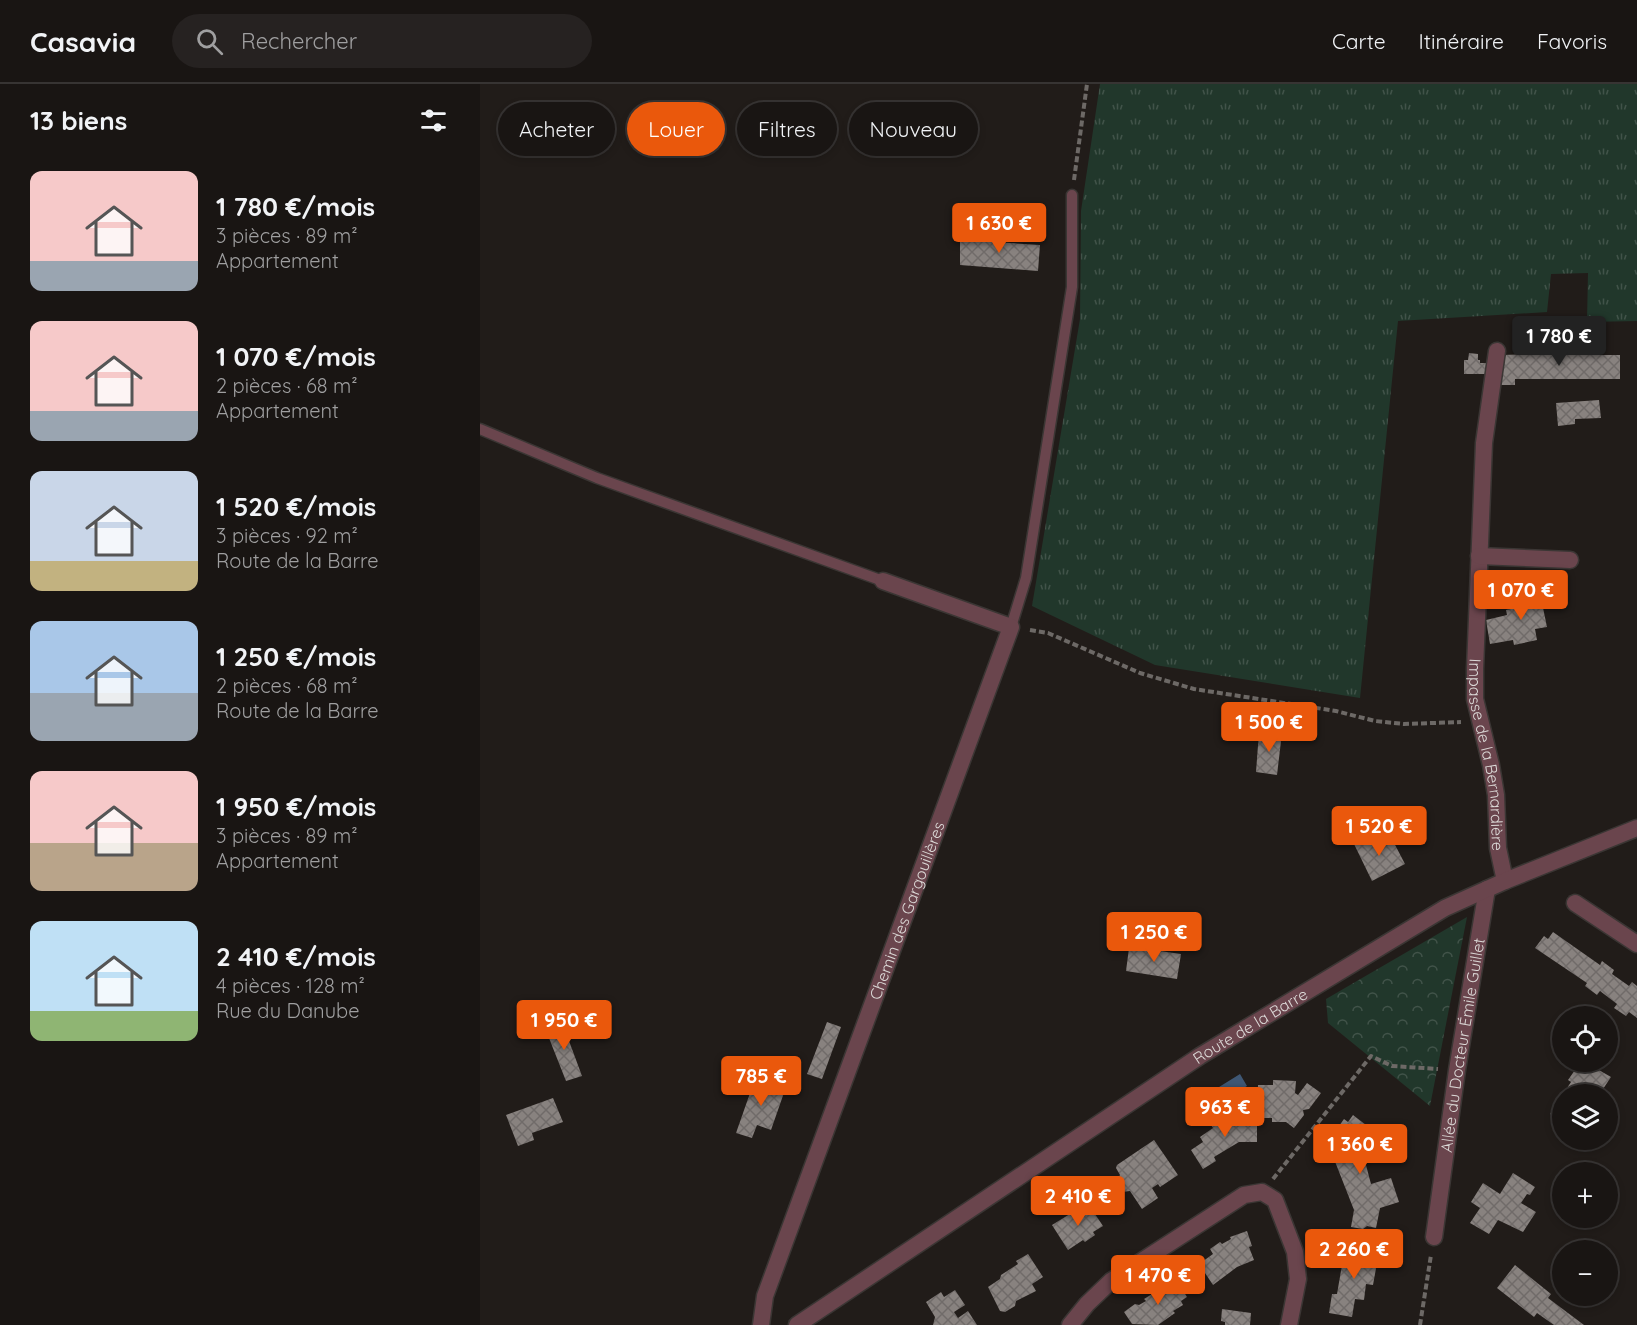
<!DOCTYPE html>
<html lang="fr">
<meta charset="utf-8">
<style>
:root{--surface:#191513;--page:#262221;--text:#f1f3f6;--muted:#9f9fa0;--line:#373433;--accent:#ea580c}
body{margin:0;font-family:Quicksand,sans-serif;background:var(--page);color:var(--text);height:100vh;display:flex;flex-direction:column;font-size:22px;white-space:nowrap}
*{box-sizing:border-box;margin:0}
p{font-size:20px;color:var(--muted)}
.icon{flex:none;width:33px;height:33px;fill:none;stroke:currentColor;stroke-width:2;stroke-linecap:round;stroke-linejoin:round}
.map{position:relative;flex:1;overflow:hidden}
.side{display:flex;flex-direction:column;background:var(--surface);width:480px}
.side>*{flex:none}
.banner{position:absolute;left:18px;top:18px;width:570px;height:54px;display:flex;gap:12px}
.tools{position:absolute;left:1072px;top:922px;display:grid;gap:12px}
.tools a{display:grid;place-items:center;width:66px;height:66px;border-radius:50%;background:var(--surface);box-shadow:0 3px 9px #0003,0 0 0 2px var(--line);font-size:30px}
.price{position:absolute;translate:-50% -51px;padding:0 14px;border-radius:6px;background:var(--accent);color:#fff;font-size:20px;line-height:39px;filter:drop-shadow(0 2px 3px #0008)}
.price::after{content:'';position:absolute;left:50%;top:36px;width:18px;height:14px;margin-left:-9px;background:inherit;clip-path:polygon(0 0,100% 0,50% 100%)}
.price.selected{background:#222;color:#fff}
ul{padding:0;list-style:none}
li{display:flex;align-items:center;gap:18px;height:150px;padding:0 30px}
li span{display:grid;place-items:center;flex:none;width:168px;height:120px;border-radius:12px;color:#555}
li>.icon{margin-inline-start:auto}
span .icon{width:72px;height:72px;fill:#fffc;stroke-width:1}
li b{font-size:26px}
h2{display:flex;justify-content:space-between;align-items:center;height:72px;padding:0 30px;font-size:26px}
.chip{padding:0 21px;border-radius:27px;background:var(--surface);box-shadow:0 3px 9px #0003,0 0 0 2px var(--line);font-size:21px;line-height:54px}
.chip.selected{background:var(--accent);color:#fff}
header{display:flex;align-items:center;gap:36px;box-sizing:border-box;height:84px;padding:0 30px;background:var(--surface);border-bottom:2px solid var(--line)}
header strong{font-size:28px}
nav{display:flex;gap:33px;margin-inline-start:auto;font-size:21px}
.search{width:420px;height:54px;background:var(--page);display:flex;align-items:center;gap:15px;box-sizing:border-box;padding:0 21px;border-radius:33px;color:var(--muted);font-size:22px}
main{display:flex;flex:1;min-height:0}
.map>svg:first-child{display:block}
.grass{fill:url(#grass-tufts)}
.forest{fill:url(#forest-crowns)}
.water{fill:#3f5774}
.building{fill:url(#building-cross-hatch)}
.lines{fill:none;stroke-linecap:round;stroke-linejoin:round}
.service-casing{stroke:#3b3634;stroke-width:13}
.minor-casing{stroke:#3b3634;stroke-width:19}
.path{stroke:#6d6966;stroke-width:4;stroke-dasharray:6 3;stroke-linecap:butt}
.service{stroke:#6a454d;stroke-width:10}
.minor{stroke:#6a454d;stroke-width:16}
.labels{text-anchor:middle;dominant-baseline:central;stroke-width:6;stroke-linejoin:round;paint-order:stroke}
.street-label{font-size:16px;fill:#dcd9d7;stroke:#171310}
</style>
<header>
<strong>Casavia</strong>
<div class="search"><svg class="icon" aria-label="search" viewBox="0 0 24 24"><circle cx="10" cy="10" r="6"/><path d="M15 15l6 6"/></svg>Rechercher</div>
<nav><a>Carte</a><a>Itinéraire</a><a>Favoris</a></nav>
</header>
<main>
<section class="side">
<h2>13 biens<svg class="icon" aria-label="filters" viewBox="0 0 24 24"><path d="M4 7h16M4 17h16"/><circle cx="9" cy="7" r="2"/><circle cx="15" cy="17" r="2"/></svg></h2>
<ul>
<li><span style="background:linear-gradient(#f6c9c9 75%,#9aa5b1 0)"><svg class="icon" aria-label="home" viewBox="0 0 24 24"><path d="M3 11l9-7 9 7M6 9v11h12V9"/></svg></span><div><b>1 780 €/mois</b><p>3 pièces · 89 m²</p><p>Appartement</p></div></li>
<li><span style="background:linear-gradient(#f6c9c9 75%,#9aa5b1 0)"><svg class="icon" aria-label="home" viewBox="0 0 24 24"><path d="M3 11l9-7 9 7M6 9v11h12V9"/></svg></span><div><b>1 070 €/mois</b><p>2 pièces · 68 m²</p><p>Appartement</p></div></li>
<li><span style="background:linear-gradient(#c9d6e8 75%,#c2b280 0)"><svg class="icon" aria-label="home" viewBox="0 0 24 24"><path d="M3 11l9-7 9 7M6 9v11h12V9"/></svg></span><div><b>1 520 €/mois</b><p>3 pièces · 92 m²</p><p>Route de la Barre</p></div></li>
<li><span style="background:linear-gradient(#a9c7e8 60%,#9aa5b1 0)"><svg class="icon" aria-label="home" viewBox="0 0 24 24"><path d="M3 11l9-7 9 7M6 9v11h12V9"/></svg></span><div><b>1 250 €/mois</b><p>2 pièces · 68 m²</p><p>Route de la Barre</p></div></li>
<li><span style="background:linear-gradient(#f6c9c9 60%,#b9a48a 0)"><svg class="icon" aria-label="home" viewBox="0 0 24 24"><path d="M3 11l9-7 9 7M6 9v11h12V9"/></svg></span><div><b>1 950 €/mois</b><p>3 pièces · 89 m²</p><p>Appartement</p></div></li>
<li><span style="background:linear-gradient(#bfe0f5 75%,#8fb573 0)"><svg class="icon" aria-label="home" viewBox="0 0 24 24"><path d="M3 11l9-7 9 7M6 9v11h12V9"/></svg></span><div><b>2 410 €/mois</b><p>4 pièces · 128 m²</p><p>Rue du Danube</p></div></li>
</ul>
</section>
<div class="map">
<svg width="1157" height="1241" viewBox="0 0 1157 1241">
<defs>
<pattern id="grass-tufts" width="24" height="20" patternUnits="userSpaceOnUse" patternTransform="scale(1.5)"><rect width="24" height="20" fill="#21372b"/><path d="M3 7l-1-3M5 7V3M7 7l1-3M15 17l-1-3M17 17v-4M19 17l1-3" fill="none" stroke="#415349"/></pattern>
<pattern id="forest-crowns" width="20" height="18" patternUnits="userSpaceOnUse" patternTransform="scale(1.5)"><rect width="20" height="18" fill="#21372b"/><path d="M2 6a3 3 0 1 1 6 0M12 15a3 3 0 1 1 6 0" fill="none" stroke="#415349"/></pattern>
<pattern id="building-cross-hatch" width="8" height="8" patternUnits="userSpaceOnUse" patternTransform="scale(1.5)"><rect width="8" height="8" fill="#88827f"/><path d="M0 0l8 8M0 8l8-8" fill="none" stroke="#706b69"/></pattern>
</defs>
<rect width="100%" height="100%" fill="#211c19"/>
<!-- grass -->
<path class="grass" d="M620 0H1157V237L1107 238 1108 189 1071 190 1067 228 918 237 880 614 675 581 552 522 600 235 601 127Z"/>
<!-- forest -->
<path class="forest" d="M987 833 950 1022 848 939 846 915Z"/>
<!-- water -->
<path class="water" d="M760 990 767 1002 738 1019 737 1018 733 1020 728 1013 732 1011 731 1008Z"/>
<!-- building -->
<path class="building" d="M487 149H499V157L560 161 558 187 480 181V157L487 155Z
M989 269 998 270V276H1000V279H1009V290H984V276H988Z
M1078 269V271H1140V295H1035V301H1021L1022 271Z
M1119 316 1121 334 1095 335V340L1078 342 1076 319Z
M1071 504 1073 517 1062 519 1067 543 1055 545 1057 556 1034 561 1033 556 1010 560 1006 536 1027 531 1026 526 1049 521 1047 509Z
M779 648 802 649 797 691 776 688Z
M889 752 895 762 912 755 925 780 892 797 874 760Z
M1073 848 1120 881 1122 877 1134 886 1132 890 1149 902 1152 898 1157 902V934L1149 928 1146 932 1134 924 1137 920 1120 907 1117 911 1105 902 1107 899 1055 864 1064 852 1068 855Z
M649 864 666 867V865L701 870 697 895 646 887Z
M82 938 102 992 86 997 65 944Z
M347 938 361 943 342 995 327 990Z
M1105 978 1131 993 1119 1011H1083V1040L1070 1030 1091 998 1088 996 1095 986 1098 987Z
M276 992 306 1003 291 1046 277 1041 272 1054 256 1049Z
M793 996 816 997 815 1009 818 1011 827 999 841 1009 829 1025 823 1026 824 1031 814 1044 806 1038H792V1034H777L778 1001H793Z
M73 1014 83 1038 52 1049 54 1056 38 1062 26 1031Z
M740 1030 745 1038 752 1033 777 1034V1058H759L734 1073 736 1077 723 1085 711 1066 723 1058 720 1053 733 1044 729 1038Z
M873 1031 886 1041 881 1048 887 1064 882 1066 891 1100 911 1094 919 1118 900 1124 896 1144 887 1142 883 1145 871 1143 874 1126 854 1075 859 1073 856 1066 847 1059 864 1035 868 1038Z
M674 1056 698 1091 680 1103 678 1100 672 1104 678 1114 662 1125 650 1107 642 1108 636 1098 640 1091 636 1084 637 1081Z
M1033 1089 1055 1103 1050 1111 1047 1110 1041 1119 1056 1128 1043 1148 1018 1136 1009 1150 990 1139 1000 1124 991 1118 1003 1099 1020 1110Z
M609 1121 623 1142 613 1148 615 1151 605 1158 603 1156 588 1166 572 1141 598 1125 600 1128Z
M767 1147 772 1162 769 1163 774 1176 757 1183 733 1201 719 1180 733 1170 730 1165 740 1158 742 1160 751 1155 750 1153Z
M868 1163 899 1168 893 1201 886 1200 884 1216 875 1215 872 1233 849 1229 852 1210H857L862 1181 864 1182Z
M548 1170 563 1193 552 1200 556 1207 536 1217 535 1222 525 1228 520 1227 508 1203 520 1195 521 1191 538 1180 536 1177Z
M1035 1181 1071 1210 1068 1214 1104 1241H1074L1057 1229 1054 1233 1017 1204Z
M696 1195 707 1213 701 1217 703 1221 693 1227 695 1229 678 1241 652 1240 644 1228 655 1220 659 1221 666 1217 664 1215Z
M475 1206 485 1221 474 1228 478 1234 488 1227 497 1241H453L455 1233 446 1218 461 1208 464 1213Z
M742 1225 771 1229 770 1241H745V1238L741 1237Z"/>
<g class="lines">
<!-- service casing -->
<g class="service-casing">
<path id="service" d="M0 345 117 394 403 497
M531 543 546 494 592 203V111"/>
</g>
<!-- minor casing -->
<g class="minor-casing">
<g id="minor">
<path id="s1" d="M1017 267 1004 359 995 585V615L1011 681 1016 711 1018 764 1025 797"/>
<path d="M999 472 1090 476"/>
<path d="M1095 819 1157 860"/>
<path id="s2" d="M954 1153 977 986 1007 805"/>
<path id="s3" d="M281 1241 285 1212 531 543 403 497"/>
<path id="s4" d="M317 1241 720 972 965 824 1025 797 1157 744"/>
<path d="M590 1241 607 1220 631 1197 764 1111 782 1108 795 1116 815 1168 818 1195 809 1241"/>
</g>
</g>
<!-- path -->
<path class="path" d="M594 96 607 0
M550 546 568 549 660 589 714 605 856 627 895 637 924 640 981 638
M793 1095 891 972 912 982 958 985
M940 1241 951 1171"/>
<!-- service -->
<use href="#service" class="service"/>
<!-- minor -->
<use href="#minor" class="minor"/>
</g>
<g class="labels">
<!-- street labels -->
<g class="street-label">
<text stroke="none"><textPath href="#s1" startOffset="406">Impasse de la Bernardière</textPath></text>
<text stroke="none"><textPath href="#s3" startOffset="440">Chemin des Gargouillères</textPath></text>
<text stroke="none"><textPath href="#s4" startOffset="543">Route de la Barre</textPath></text>
<text stroke="none"><textPath href="#s2" startOffset="194">Allée du Docteur Émile Guillet</textPath></text>
</g>
</g>
</svg>
<div class="tools">
<a><svg class="icon" aria-label="locate" viewBox="0 0 24 24"><circle cx="12" cy="12" r="6"/><path d="M12 2v4M12 18v4M2 12h4M18 12h4"/></svg></a>
<a><svg class="icon" aria-label="layers" viewBox="0 0 24 24"><path d="M12 4l9 5-9 5-9-5zM3 14l9 5 9-5"/></svg></a>
<a>+</a>
<a>−</a>
</div>
<b class="price" style="left:519px;top:170px">1 630 €</b>
<b class="price selected" style="left:1079px;top:283px">1 780 €</b>
<b class="price" style="left:1041px;top:537px">1 070 €</b>
<b class="price" style="left:789px;top:669px">1 500 €</b>
<b class="price" style="left:899px;top:773px">1 520 €</b>
<b class="price" style="left:674px;top:879px">1 250 €</b>
<b class="price" style="left:84px;top:967px">1 950 €</b>
<b class="price" style="left:281px;top:1023px">785 €</b>
<b class="price" style="left:745px;top:1054px">963 €</b>
<b class="price" style="left:880px;top:1091px">1 360 €</b>
<b class="price" style="left:598px;top:1143px">2 410 €</b>
<b class="price" style="left:874px;top:1196px">2 260 €</b>
<b class="price" style="left:678px;top:1222px">1 470 €</b>
<div class="banner">
<a class="chip">Acheter</a>
<a class="chip selected">Louer</a>
<a class="chip">Filtres</a>
<a class="chip">Nouveau</a>
</div>
</div>
</main>
